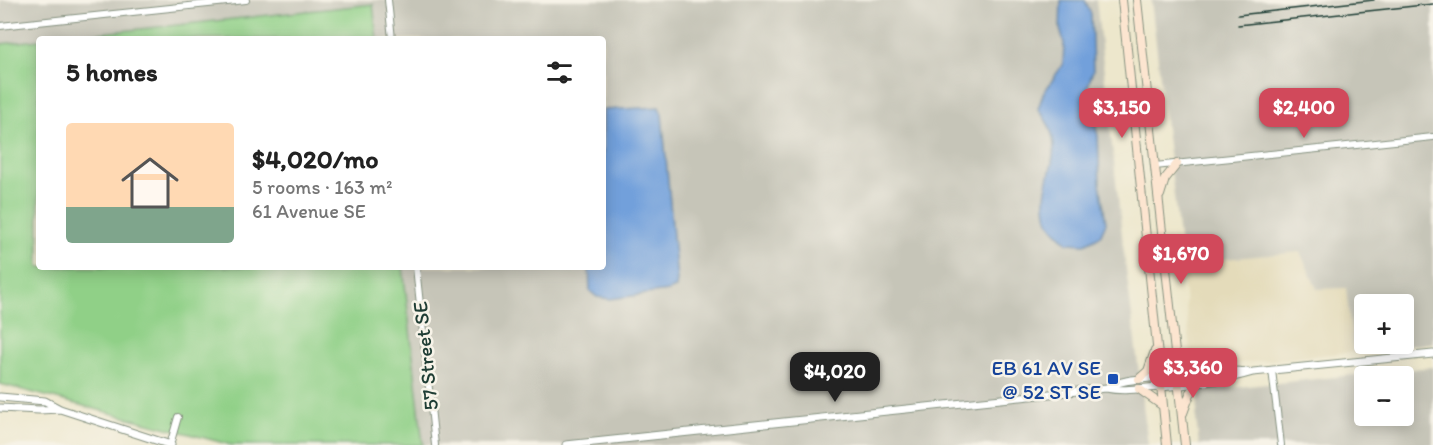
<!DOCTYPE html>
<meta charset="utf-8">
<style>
:root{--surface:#fff;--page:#f6f6f6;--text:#222;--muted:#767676;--line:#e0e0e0;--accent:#d1495b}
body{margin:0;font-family:Itim,sans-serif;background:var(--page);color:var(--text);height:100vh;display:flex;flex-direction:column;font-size:22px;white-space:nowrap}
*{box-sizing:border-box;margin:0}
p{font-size:20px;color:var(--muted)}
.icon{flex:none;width:33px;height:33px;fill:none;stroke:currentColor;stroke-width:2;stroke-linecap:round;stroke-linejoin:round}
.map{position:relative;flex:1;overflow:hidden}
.details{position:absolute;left:36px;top:36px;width:570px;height:234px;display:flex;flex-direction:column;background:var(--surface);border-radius:6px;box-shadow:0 3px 15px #0003}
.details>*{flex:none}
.tools{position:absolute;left:1354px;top:294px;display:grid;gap:12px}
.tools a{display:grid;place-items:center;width:60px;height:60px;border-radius:6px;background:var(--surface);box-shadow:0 3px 15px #0003;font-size:30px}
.price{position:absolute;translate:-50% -51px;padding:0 14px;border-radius:12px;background:var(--accent);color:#fff;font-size:20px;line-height:39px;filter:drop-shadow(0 2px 3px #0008)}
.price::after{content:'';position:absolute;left:50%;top:36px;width:18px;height:14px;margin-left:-9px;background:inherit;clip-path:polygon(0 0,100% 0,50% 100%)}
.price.current{background:#222;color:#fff}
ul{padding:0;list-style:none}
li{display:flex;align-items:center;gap:18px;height:150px;padding:0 30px}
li+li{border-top:2px solid var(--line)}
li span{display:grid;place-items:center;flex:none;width:168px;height:120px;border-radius:6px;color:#555}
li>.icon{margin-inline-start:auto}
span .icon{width:72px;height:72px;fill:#fffc;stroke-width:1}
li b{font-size:26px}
h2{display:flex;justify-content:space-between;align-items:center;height:72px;padding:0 30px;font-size:26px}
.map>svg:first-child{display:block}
.built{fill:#e4dbba}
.industrial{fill:#c6c5b8;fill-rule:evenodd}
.green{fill:#90d087;stroke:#58865e;stroke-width:1.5}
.water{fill:#72a0db;stroke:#486e88;stroke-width:1.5}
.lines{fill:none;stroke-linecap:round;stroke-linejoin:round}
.minor-casing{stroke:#869280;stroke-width:8}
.tertiary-casing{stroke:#869280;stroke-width:9}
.secondary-casing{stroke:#869280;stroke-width:10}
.minor{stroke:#fff;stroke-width:6}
.tertiary{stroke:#fff;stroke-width:7}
.secondary{stroke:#fce5d0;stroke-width:8}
.rail{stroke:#1f3d34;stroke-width:1.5}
.transit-dot{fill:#1a4fb4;stroke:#f7f3e8;stroke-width:2}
.labels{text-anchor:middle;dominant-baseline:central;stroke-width:5;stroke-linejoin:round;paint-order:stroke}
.street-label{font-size:21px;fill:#1f3d34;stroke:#f7f3e8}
.transit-label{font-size:21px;fill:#164399;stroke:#f7f3e8;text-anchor:end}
</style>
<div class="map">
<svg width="1433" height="445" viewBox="0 0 1433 445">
<rect width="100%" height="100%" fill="#f7f3e8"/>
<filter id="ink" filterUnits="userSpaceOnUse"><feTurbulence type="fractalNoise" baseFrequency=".0167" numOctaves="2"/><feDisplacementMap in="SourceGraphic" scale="12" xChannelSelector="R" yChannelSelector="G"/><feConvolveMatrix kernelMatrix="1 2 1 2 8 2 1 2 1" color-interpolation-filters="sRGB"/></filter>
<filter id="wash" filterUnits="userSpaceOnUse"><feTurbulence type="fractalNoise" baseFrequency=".008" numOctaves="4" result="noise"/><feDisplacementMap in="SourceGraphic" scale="24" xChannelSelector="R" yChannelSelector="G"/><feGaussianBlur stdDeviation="1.35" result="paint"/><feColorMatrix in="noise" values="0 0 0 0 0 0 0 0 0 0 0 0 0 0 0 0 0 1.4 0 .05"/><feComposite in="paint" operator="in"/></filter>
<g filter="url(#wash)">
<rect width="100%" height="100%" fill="#ede7cc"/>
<!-- built -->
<path class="built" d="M1300 252 1317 289 1346 288 1353 352 1192 368 1182 263Z"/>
<!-- industrial -->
<path class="industrial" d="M0 0H1096L1124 253 1148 445H423L403 267H603V39H377L373 4 0 44Z
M1151 0H1433V343L1353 352 1346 288 1317 289 1300 252 1182 263ZM1365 304H1404V344H1365Z
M1433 367V445H1199L1196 418 1200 391ZM1365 376H1404V416H1365Z"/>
<!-- green -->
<path class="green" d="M373 4 377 39H47Z
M39 40V267H403L423 445H231L0 384V44Z"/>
<!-- water -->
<path class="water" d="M1061 0H1085L1091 14 1093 70 1087 89 1098 136 1100 183 1106 223 1100 236 1085 244 1068 243C1061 236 1049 226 1047 218 1036 176 1074 152 1038 109L1043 94 1063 64 1064 43 1060 29Z
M659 107 662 114 677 280 676 288 668 291 610 299 597 297 590 291 589 267H603V110Z"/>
</g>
<g filter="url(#ink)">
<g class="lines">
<!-- minor casing -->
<g class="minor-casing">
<path id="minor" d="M388 0 392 39
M0 26 246 0
M1155 166 1433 137
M416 267 435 445
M1272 370 1281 445
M170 445 178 417"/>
</g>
<!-- tertiary casing -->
<g class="tertiary-casing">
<path id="tertiary" d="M1106 388C1123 379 1141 379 1160 377 1189 374 1218 369 1248 372
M0 397 45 401 60 409 171 445
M0 408 39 410 60 409
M566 445 1106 388C1125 392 1142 388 1161 387 1193 384 1223 381 1253 372L1433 354"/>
</g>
<!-- secondary casing -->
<g class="secondary-casing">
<path id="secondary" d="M1122 0 1167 445
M1137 0 1185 445
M1160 195 1165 179 1177 164
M1139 379 1148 371 1155 351
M1139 389 1163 406
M1183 413 1190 394 1197 383"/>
</g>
<!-- minor -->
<use href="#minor" class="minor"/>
<!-- tertiary -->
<use href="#tertiary" class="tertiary"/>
<!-- secondary -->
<use href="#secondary" class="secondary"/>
<!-- rail -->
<path class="rail" d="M1238 15 1374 0
M1238 25 1433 4"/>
</g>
</g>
<!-- markers -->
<rect class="transit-dot" x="1107" y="373" width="12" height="12" rx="3"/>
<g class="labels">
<!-- street labels -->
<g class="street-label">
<text transform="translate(425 356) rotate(-96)">57 Street SE</text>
</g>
<!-- transit labels -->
<g class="transit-label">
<text x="1101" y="367">EB 61 AV SE<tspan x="1101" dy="24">@ 52 ST SE</tspan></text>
</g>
</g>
</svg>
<div class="tools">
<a>+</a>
<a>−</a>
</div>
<b class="price" style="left:1122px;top:139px">$3,150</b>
<b class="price" style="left:1304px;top:139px">$2,400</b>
<b class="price" style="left:1181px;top:285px">$1,670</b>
<b class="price" style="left:1193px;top:399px">$3,360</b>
<b class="price current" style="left:835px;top:403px">$4,020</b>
<section class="details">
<h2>5 homes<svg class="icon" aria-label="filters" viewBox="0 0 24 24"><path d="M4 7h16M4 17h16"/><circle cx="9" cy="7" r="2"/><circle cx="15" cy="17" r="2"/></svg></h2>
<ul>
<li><span style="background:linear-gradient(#ffd9b3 70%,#7fa58c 0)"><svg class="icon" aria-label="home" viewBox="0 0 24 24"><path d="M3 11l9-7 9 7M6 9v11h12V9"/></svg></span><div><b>$4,020/mo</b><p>5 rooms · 163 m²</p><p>61 Avenue SE</p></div></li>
</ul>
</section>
</div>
